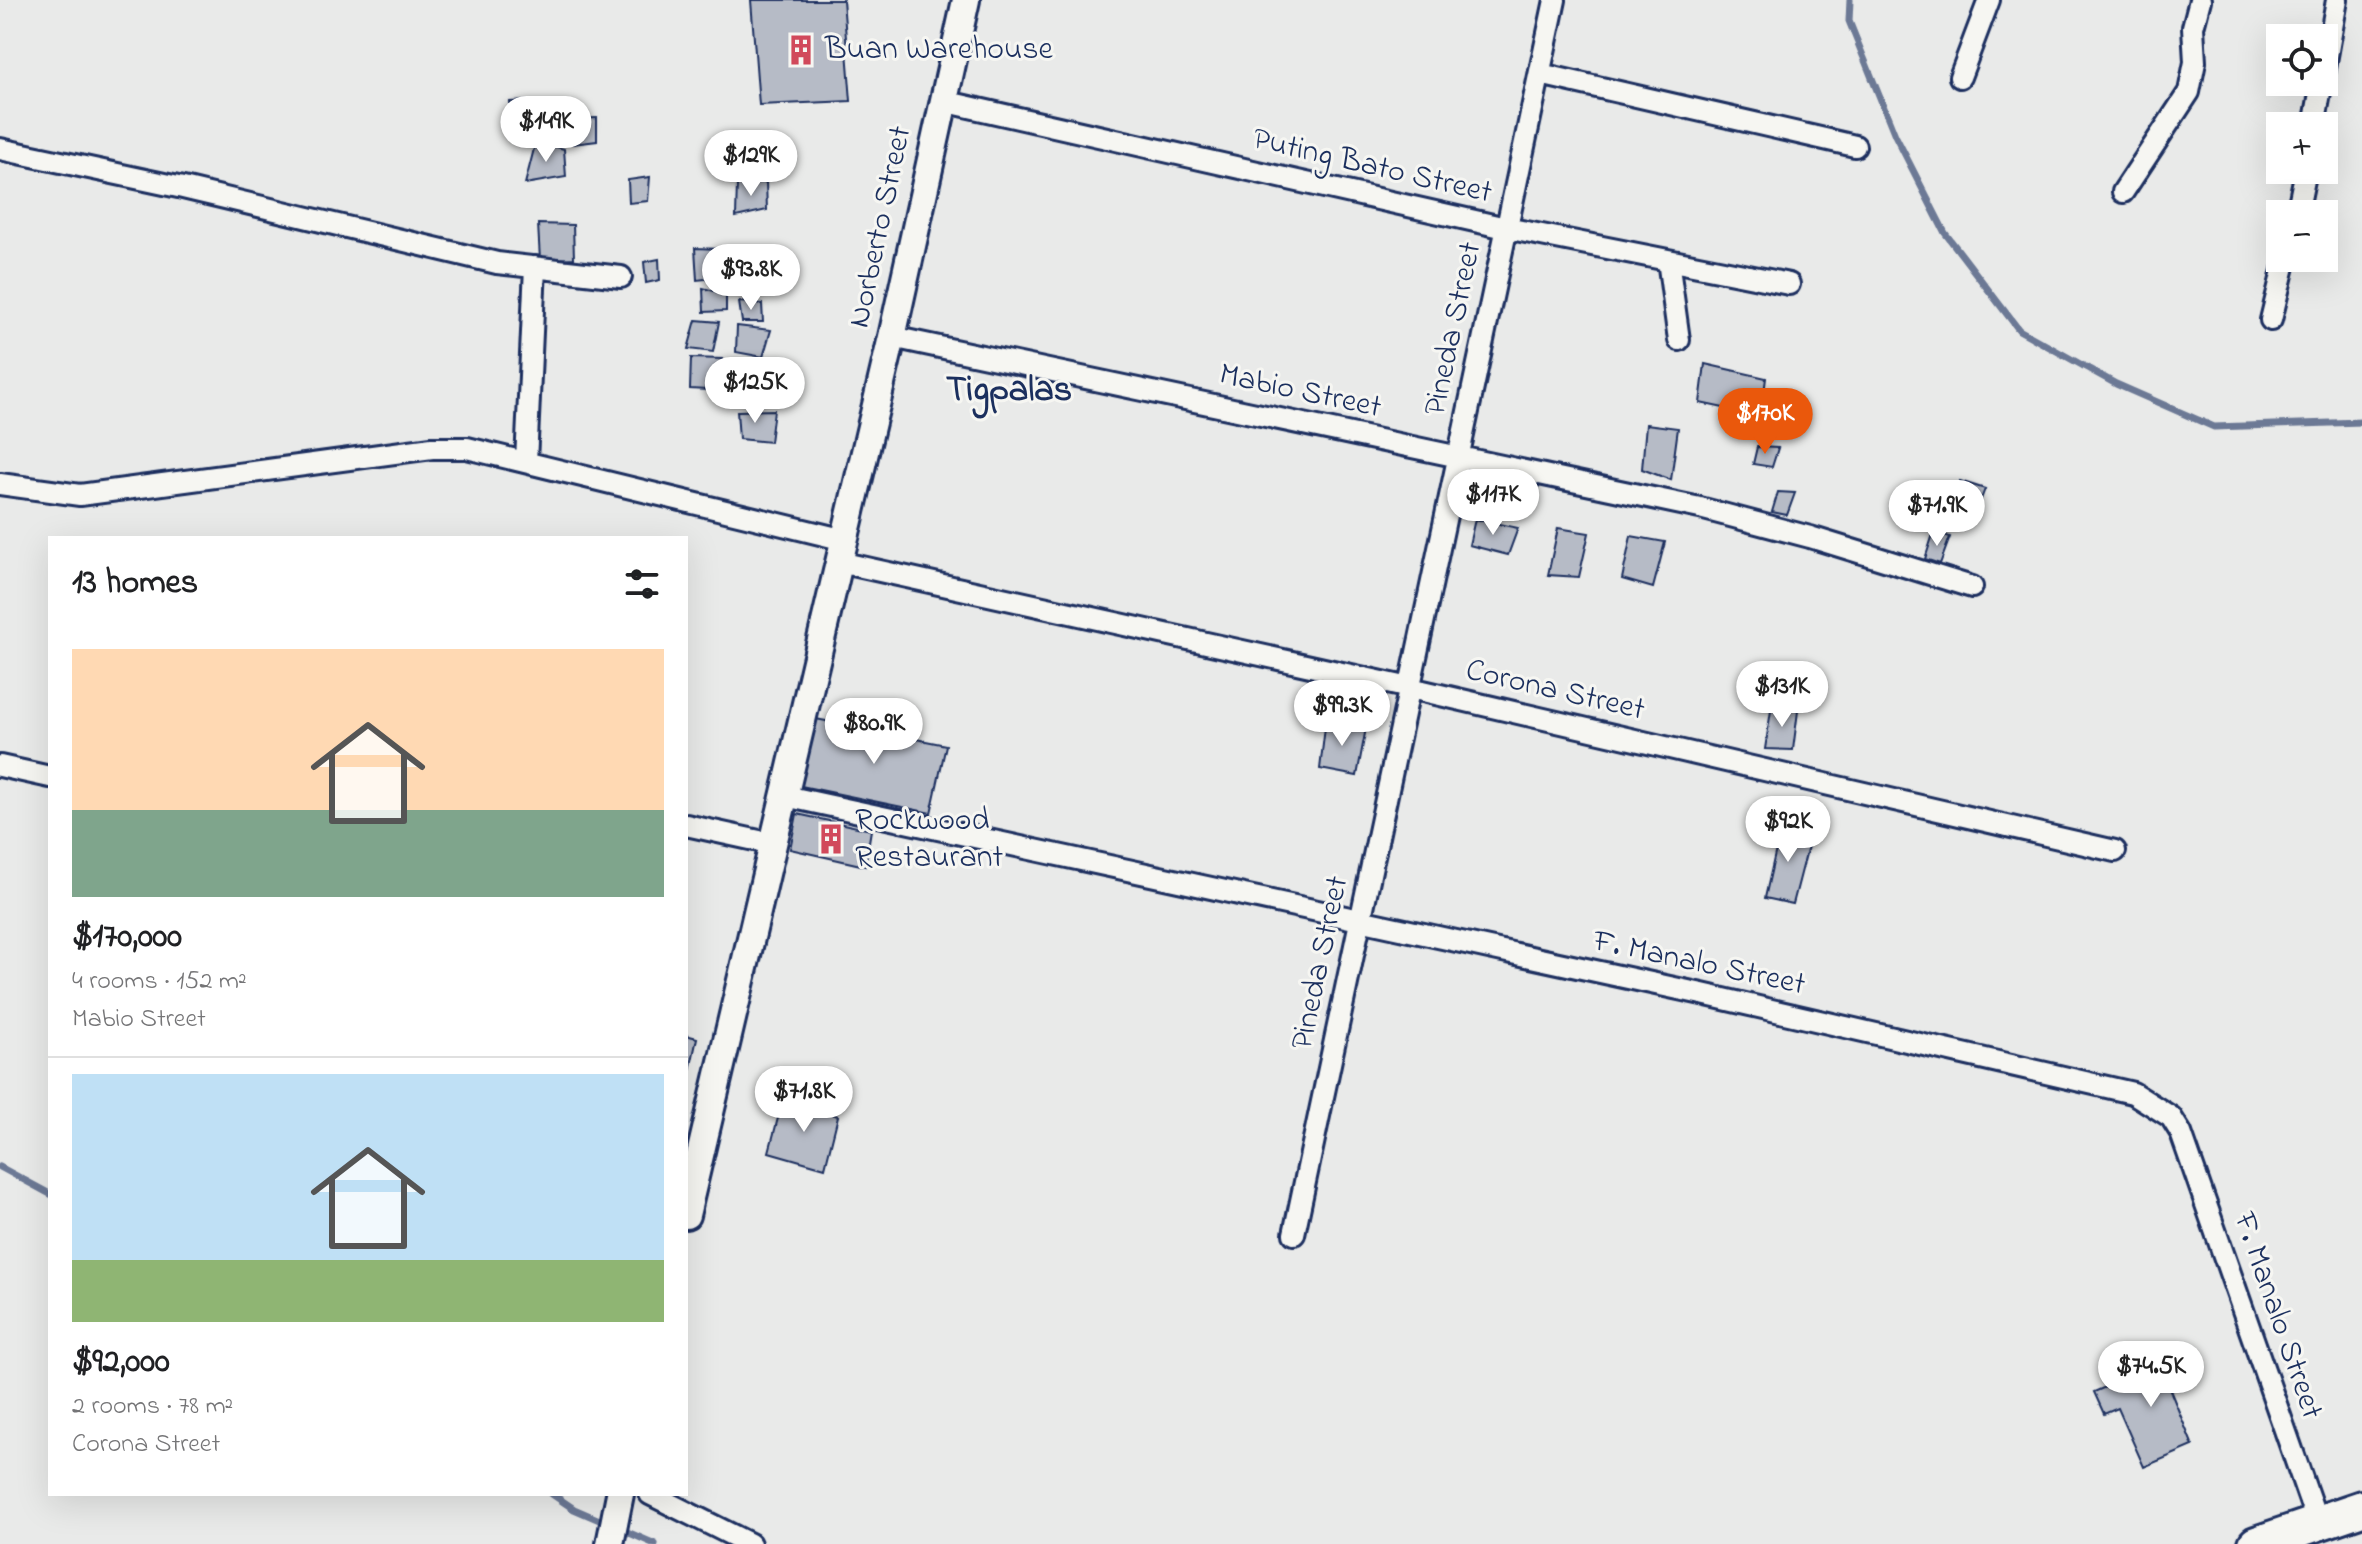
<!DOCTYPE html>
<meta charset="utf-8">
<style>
:root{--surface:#fff;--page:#f2f2f2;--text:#202124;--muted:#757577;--line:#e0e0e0;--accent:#ea580c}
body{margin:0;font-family:"Indie Flower",sans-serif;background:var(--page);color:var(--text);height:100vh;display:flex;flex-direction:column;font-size:30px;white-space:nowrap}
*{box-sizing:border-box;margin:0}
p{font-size:26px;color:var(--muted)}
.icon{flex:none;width:44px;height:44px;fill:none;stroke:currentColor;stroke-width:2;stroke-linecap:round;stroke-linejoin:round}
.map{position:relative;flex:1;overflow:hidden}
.details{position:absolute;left:48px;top:536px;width:640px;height:960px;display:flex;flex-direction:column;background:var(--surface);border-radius:0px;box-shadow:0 8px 32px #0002}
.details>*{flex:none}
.tools{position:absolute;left:2266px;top:24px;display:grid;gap:16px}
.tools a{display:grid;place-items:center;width:72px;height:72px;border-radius:0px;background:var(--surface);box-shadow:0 8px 32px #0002;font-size:40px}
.price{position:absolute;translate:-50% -68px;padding:0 18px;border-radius:28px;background:#fff;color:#222;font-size:26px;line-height:52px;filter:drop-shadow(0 2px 4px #0008)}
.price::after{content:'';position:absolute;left:50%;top:48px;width:24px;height:18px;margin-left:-12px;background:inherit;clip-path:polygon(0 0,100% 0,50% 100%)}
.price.active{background:var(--accent);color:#fff}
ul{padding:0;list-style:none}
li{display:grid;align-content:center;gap:16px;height:424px;padding:0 24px}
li+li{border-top:2px solid var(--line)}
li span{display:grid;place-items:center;height:248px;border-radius:0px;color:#555}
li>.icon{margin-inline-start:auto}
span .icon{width:144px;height:144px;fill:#fffc;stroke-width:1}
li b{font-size:34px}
h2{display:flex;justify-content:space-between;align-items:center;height:96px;padding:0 24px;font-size:34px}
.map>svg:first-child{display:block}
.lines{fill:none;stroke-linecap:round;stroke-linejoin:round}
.stream{stroke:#6c7995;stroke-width:7}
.building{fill:#b6bbc6;stroke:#1b2f5e;stroke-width:2}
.street-casing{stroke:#1b2f5e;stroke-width:26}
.secondary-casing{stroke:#1b2f5e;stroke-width:32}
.highway-casing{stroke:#1b2f5e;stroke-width:40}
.street{stroke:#f6f6f2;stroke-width:20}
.secondary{stroke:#f6f6f2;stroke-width:26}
.highway{stroke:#f6f6f2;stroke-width:34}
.labels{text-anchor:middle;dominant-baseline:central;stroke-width:6;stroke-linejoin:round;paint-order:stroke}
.poi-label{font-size:32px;fill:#1b2f5e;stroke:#f6f6f2;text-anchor:start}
.street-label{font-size:32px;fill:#1b2f5e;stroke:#f6f6f2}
.quarter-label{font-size:36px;font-weight:bold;fill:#1b2f5e;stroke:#f6f6f2}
</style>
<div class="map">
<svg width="2362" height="1544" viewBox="0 0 2362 1544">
<rect width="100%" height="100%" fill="#e9eae9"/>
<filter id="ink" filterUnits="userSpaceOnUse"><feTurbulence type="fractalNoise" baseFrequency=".0125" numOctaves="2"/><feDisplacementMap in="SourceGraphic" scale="16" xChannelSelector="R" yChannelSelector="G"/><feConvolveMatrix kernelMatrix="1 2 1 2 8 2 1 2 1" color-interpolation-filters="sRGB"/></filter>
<g filter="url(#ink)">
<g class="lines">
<!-- stream -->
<path class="stream" d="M1850 0 1849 21 1895 135 1945 233 2019 330 2116 384 2214 427 2362 422
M0 1167 50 1194
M552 1494 574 1509 655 1544"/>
</g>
<!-- building -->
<path class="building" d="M751 0H843L851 101 759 105Z
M532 101 529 129 511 131 510 102Z
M597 118V141L573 144 568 119Z
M725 134 747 135 745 154 728 158Z
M536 141 564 149 566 177 525 184Z
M650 177 648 201 629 203 628 180Z
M766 182 767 210 736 217 737 183Z
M538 224 573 225 574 258 540 260Z
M695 248 720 249 714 278 697 280Z
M756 253 752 288H728L725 255Z
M659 259 660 280 646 283 644 262Z
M703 288 726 294V311L704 312Z
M739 302 762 304 763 322H742Z
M739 302 762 304 763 322H742Z
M696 320 719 322 713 352 688 349Z
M737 326 771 330 763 357 736 352Z
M691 358 722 359 724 391 690 389Z
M1705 364 1766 378 1761 416 1700 403Z
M774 410 770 442 739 439 737 411Z
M1646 424 1678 428 1671 480 1642 469Z
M1757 447 1778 448 1772 467 1753 464Z
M1960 481 1985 489 1974 517 1952 509Z
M1778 492 1795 493 1787 515 1772 512Z
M1475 519 1518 528 1508 555 1469 545Z
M1558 528 1589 533 1579 577 1548 575Z
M1934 531 1950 537 1940 564 1925 559Z
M1631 536 1665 542 1653 588 1622 579Z
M1772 704 1798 711 1793 750 1765 749Z
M816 719 946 745 931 813 801 786Z
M1326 719 1366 728 1357 776 1320 769Z
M797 814 871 830 865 866 790 849Z
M1781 827H1813L1793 904 1765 898Z
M686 1035 697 1038 686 1089Z
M783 1099 838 1116 825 1168 769 1152Z
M2181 1354 2192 1380 2170 1390 2193 1446 2144 1467 2118 1408 2104 1414 2094 1392Z"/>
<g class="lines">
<!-- street casing -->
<g class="street-casing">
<path id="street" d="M2324 73 2337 0
M1540 74 1855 146
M1960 77 1989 0
M943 101 1506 228 1789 284
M2314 126 2322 82
M0 149 183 188 497 263 621 277
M2123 192 2189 92 2195 62 2193 27 2200 0
M2297 214 2306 170
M1668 260 1679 340
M2271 320 2286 258
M892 337 1700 508 1810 537 1972 587
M526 462 535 267
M0 484 80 495 432 448H467L845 540
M839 562 1410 688 2115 851
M0 766 50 777
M785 796 1702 994 2133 1093 2171 1117 2181 1133 2318 1524
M686 825 773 844
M1294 1234 1555 0
M650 1494 750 1544"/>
</g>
<!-- secondary casing -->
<g class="secondary-casing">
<path id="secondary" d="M686 1215 892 337 966 0
M610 1544 620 1494"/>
</g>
<!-- highway casing -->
<g class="highway-casing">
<path id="highway" d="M2256 1544 2362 1508"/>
</g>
<!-- street -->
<use href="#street" class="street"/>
<!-- secondary -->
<use href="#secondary" class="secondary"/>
<!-- highway -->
<use href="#highway" class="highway"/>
</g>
</g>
<!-- icons -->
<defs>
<g id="building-bare" transform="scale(2.4)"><path d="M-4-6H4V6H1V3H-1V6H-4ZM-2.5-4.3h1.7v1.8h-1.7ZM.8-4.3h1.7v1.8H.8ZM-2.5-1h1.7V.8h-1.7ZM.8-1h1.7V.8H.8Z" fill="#d1495b" stroke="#f6f6f2" stroke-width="2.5" paint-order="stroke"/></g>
</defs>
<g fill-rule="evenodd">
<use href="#building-bare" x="801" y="50"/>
<use href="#building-bare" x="831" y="839"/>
</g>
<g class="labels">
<!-- poi labels -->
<g class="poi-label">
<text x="825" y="50">Buan Warehouse</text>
<text x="855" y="821">Rockwood<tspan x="855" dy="37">Restaurant</tspan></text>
</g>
<!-- street labels -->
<g class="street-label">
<text transform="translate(1372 167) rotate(13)">Puting Bato Street</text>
<text transform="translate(881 227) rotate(-78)">Norberto Street</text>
<text transform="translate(1454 329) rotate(-78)">Pineda Street</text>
<text transform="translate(1300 392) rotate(12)">Mabio Street</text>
<text transform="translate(1555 691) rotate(13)">Corona Street</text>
<text transform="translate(1321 963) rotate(-78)">Pineda Street</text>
<text transform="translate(1699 964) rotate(12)">F. Manalo Street</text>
<text transform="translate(2277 1316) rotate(71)">F. Manalo Street</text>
</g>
<!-- quarter labels -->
<g class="quarter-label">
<text x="1009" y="391">Tigpalas</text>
</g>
</g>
</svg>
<div class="tools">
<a><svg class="icon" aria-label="locate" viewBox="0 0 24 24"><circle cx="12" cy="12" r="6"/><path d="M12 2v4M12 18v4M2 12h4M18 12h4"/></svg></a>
<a>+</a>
<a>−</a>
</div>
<b class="price" style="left:546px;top:164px">$149K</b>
<b class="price" style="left:751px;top:198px">$129K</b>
<b class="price" style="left:751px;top:312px">$93.8K</b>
<b class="price" style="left:755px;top:425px">$125K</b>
<b class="price active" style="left:1765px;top:456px">$170K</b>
<b class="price" style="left:1493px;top:537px">$117K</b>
<b class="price" style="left:1937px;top:548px">$71.9K</b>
<b class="price" style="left:1782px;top:729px">$131K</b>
<b class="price" style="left:1342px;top:748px">$99.3K</b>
<b class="price" style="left:874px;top:766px">$80.9K</b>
<b class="price" style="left:1788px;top:864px">$92K</b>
<b class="price" style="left:804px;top:1134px">$71.8K</b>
<b class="price" style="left:2151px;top:1409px">$74.5K</b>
<section class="details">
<h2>13 homes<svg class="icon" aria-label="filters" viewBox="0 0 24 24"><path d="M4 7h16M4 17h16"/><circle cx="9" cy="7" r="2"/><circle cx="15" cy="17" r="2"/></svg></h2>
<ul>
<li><span style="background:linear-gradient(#ffd9b3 65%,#7fa58c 0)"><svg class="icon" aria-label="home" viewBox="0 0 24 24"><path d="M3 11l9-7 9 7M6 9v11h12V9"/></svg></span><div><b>$170,000</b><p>4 rooms · 152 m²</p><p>Mabio Street</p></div></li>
<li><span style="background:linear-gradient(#bfe0f5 75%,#8fb573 0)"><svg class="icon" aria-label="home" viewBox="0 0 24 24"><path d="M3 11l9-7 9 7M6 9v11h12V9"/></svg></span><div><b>$92,000</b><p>2 rooms · 78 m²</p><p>Corona Street</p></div></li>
</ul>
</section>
</div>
